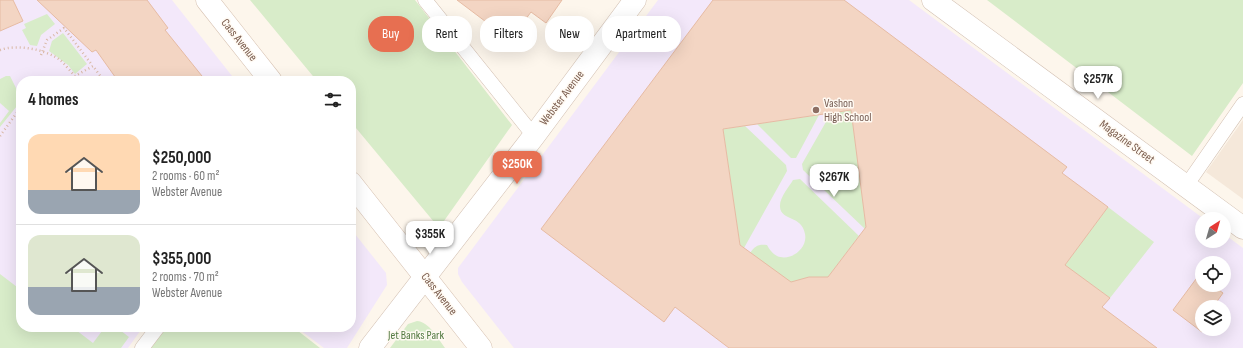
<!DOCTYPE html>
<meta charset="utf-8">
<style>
:root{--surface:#fff;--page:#f2f2f2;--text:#222;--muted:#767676;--line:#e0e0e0;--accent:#e76f51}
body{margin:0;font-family:"Sofia Sans Condensed",sans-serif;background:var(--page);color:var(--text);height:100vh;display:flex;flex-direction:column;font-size:15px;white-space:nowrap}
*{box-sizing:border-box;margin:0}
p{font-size:13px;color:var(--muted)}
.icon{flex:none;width:22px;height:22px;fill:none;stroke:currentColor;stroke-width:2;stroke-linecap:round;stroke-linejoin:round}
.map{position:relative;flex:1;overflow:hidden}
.sheet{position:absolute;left:16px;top:76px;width:340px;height:256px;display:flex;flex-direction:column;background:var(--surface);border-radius:16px;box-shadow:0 4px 16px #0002}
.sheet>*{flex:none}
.hud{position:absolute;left:368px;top:16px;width:380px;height:36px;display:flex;gap:8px}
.needle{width:26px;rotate:37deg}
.tools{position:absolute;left:1195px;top:212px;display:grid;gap:8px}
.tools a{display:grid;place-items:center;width:36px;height:36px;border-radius:50%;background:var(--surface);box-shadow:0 4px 16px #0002;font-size:20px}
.price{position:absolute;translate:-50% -34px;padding:0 9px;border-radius:8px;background:#fff;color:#222;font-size:13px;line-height:26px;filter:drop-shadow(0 1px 2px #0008)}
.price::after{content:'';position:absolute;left:50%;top:24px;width:12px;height:9px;margin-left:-6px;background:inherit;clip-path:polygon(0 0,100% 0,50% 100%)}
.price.current{background:var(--accent);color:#fff}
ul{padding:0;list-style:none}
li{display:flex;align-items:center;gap:12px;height:100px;padding:0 12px}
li+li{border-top:1px solid var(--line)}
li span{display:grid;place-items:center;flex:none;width:112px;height:80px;border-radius:12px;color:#555}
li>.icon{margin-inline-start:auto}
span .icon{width:48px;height:48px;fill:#fffc;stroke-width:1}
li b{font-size:17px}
h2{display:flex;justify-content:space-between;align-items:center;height:48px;padding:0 12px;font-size:17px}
.tag{padding:0 14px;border-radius:16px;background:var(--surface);box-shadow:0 4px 16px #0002;font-size:14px;line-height:36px}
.tag.current{background:var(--accent);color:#fff}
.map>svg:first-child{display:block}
.residential{fill:#f5e8da}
.education{fill:#f3e8fa;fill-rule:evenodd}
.green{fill:#d8ecc9}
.building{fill:#f3d5c3;stroke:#e6bba3;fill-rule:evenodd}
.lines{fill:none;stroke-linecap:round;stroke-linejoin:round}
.lane-casing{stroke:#d1beb0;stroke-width:15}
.street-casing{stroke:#d1beb0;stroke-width:23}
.secondary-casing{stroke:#d6c0b0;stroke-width:23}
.path{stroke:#d9b8a5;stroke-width:2.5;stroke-dasharray:1 3;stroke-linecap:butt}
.lane{stroke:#fff;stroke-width:14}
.street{stroke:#fff;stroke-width:22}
.secondary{stroke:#fff;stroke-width:22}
.education-dot{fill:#8d6e63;stroke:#fffaf3;stroke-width:1.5}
.labels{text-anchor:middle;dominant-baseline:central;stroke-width:3;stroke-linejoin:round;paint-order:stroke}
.street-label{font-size:12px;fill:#7a5c4d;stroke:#fffaf3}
.education-label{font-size:12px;fill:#785e54;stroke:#fffaf3;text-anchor:start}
.park-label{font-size:12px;fill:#537a41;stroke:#fffaf3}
</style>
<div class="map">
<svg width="1243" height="348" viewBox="0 0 1243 348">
<rect width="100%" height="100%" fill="#fdf6ec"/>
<!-- residential -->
<path class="residential" d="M1243 120V199L1206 172Z"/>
<!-- education -->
<path class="education" d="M0 0H172L236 81H21V327H143L128 348H0Z
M658 0H909L1204 219H1202V241H1224V234L1243 248V348H514L462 282 458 274V268ZM1202 263H1224V285H1202ZM1202 307H1224V329H1202Z
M351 229 386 273 387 285 347 348H324L296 327H351Z"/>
<!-- green -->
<path class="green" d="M250 0H415L512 125 439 228 351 122V81H317Z
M987 0H1243V83L1192 156Z
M47 14 55 24 41 35 37 46 30 45 22 30 26 28 24 24Z
M63 33 87 64 75 74 68 65 49 51 52 41Z
M6 76H10L21 98V101L0 127V123L9 111 0 103V79Z
M851 110 866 226 865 229 803 170 802 164 831 113Z
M819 115 796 158H791L757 124Z
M745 126 786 165 787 171 744 248 740 245 723 129Z
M800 179 859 236 828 277H809L791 283 750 253C755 246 758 244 767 245 769 249 773 254 777 256 791 262 808 248 805 234 802 215 781 221 780 207 779 198 789 187 793 180Z
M1108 207 1154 242 1110 298 1065 265Z
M0 274 21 290V327H72L93 343 105 327H116L129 337 121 348H0Z
M417 321C429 322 438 338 445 348H390L408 324Z
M167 327H293L320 348H151Z"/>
<!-- building -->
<path class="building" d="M0 0H13L23 21 0 31Z
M37 0H147L168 28 165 30 206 81H118L96 50 92 52Z
M457 0H562L546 23 531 12 510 40Z
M713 0H844L1067 167 1062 173 1108 207 1065 265 1110 298 1102 307 1157 348H729L675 307 664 322 541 229ZM851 110 866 227 828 277H809L791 282 740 245 723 129Z
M1199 275 1202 277V285H1212L1223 293 1213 307H1202V332L1173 310Z"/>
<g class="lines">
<!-- lane casing -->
<g class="lane-casing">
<path id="lane" d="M425 0 534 136
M1186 186 1243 104
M142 348 158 327"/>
</g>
<!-- street casing -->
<g class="street-casing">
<path id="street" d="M933 0 1243 228
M370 348 534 136 635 0"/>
</g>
<!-- secondary casing -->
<g class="secondary-casing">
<path id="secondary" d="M207 0 271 81
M351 183 481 348"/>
</g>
<!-- path -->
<path class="path" d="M0 50C17 44 45 49 60 60 65 64 70 71 75 76L93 66 104 81
M41 55 47 40 64 28 92 65
M33 81V80
M0 136 21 107"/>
<!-- lane -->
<use href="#lane" class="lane"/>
<!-- street -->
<use href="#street" class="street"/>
<!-- secondary -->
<use href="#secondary" class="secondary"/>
</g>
<!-- markers -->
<circle class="education-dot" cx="816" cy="110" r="4"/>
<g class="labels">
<!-- street labels -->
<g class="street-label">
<text transform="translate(239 40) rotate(52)">Cass Avenue</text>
<text transform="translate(562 98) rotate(-53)">Webster Avenue</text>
<text transform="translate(1127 142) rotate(36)">Magazine Street</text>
<text transform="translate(439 294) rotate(52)">Cass Avenue</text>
</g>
<!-- education labels -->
<g class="education-label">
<text x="824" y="103">Vashon<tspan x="824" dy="14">High School</tspan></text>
</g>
<!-- park labels -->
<g class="park-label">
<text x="416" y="335">Jet Banks Park</text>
</g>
</g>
</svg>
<div class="tools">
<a><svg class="needle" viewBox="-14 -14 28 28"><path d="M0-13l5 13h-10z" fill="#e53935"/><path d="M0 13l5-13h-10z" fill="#767676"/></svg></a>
<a><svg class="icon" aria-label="locate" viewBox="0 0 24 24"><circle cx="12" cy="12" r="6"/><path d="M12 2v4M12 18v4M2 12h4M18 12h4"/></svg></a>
<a><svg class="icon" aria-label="layers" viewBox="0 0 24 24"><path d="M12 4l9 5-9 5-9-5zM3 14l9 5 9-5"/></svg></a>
</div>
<b class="price" style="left:1098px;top:100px">$257K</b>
<b class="price current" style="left:517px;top:185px">$250K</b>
<b class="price" style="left:834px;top:198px">$267K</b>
<b class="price" style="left:430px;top:255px">$355K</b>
<div class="hud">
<a class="tag current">Buy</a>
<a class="tag">Rent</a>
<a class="tag">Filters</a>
<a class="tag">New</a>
<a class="tag">Apartment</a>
</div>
<section class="sheet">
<h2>4 homes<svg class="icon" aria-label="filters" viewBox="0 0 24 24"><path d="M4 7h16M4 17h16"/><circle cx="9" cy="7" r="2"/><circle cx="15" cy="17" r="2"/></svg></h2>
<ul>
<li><span style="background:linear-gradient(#ffd9b3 70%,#9aa5b1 0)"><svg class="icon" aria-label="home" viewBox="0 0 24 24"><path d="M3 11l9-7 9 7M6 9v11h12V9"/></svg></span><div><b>$250,000</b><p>2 rooms · 60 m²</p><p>Webster Avenue</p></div></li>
<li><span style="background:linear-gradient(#dfe7d0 65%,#9aa5b1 0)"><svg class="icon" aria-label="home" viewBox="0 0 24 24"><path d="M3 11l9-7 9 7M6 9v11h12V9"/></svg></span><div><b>$355,000</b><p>2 rooms · 70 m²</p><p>Webster Avenue</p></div></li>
</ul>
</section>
</div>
